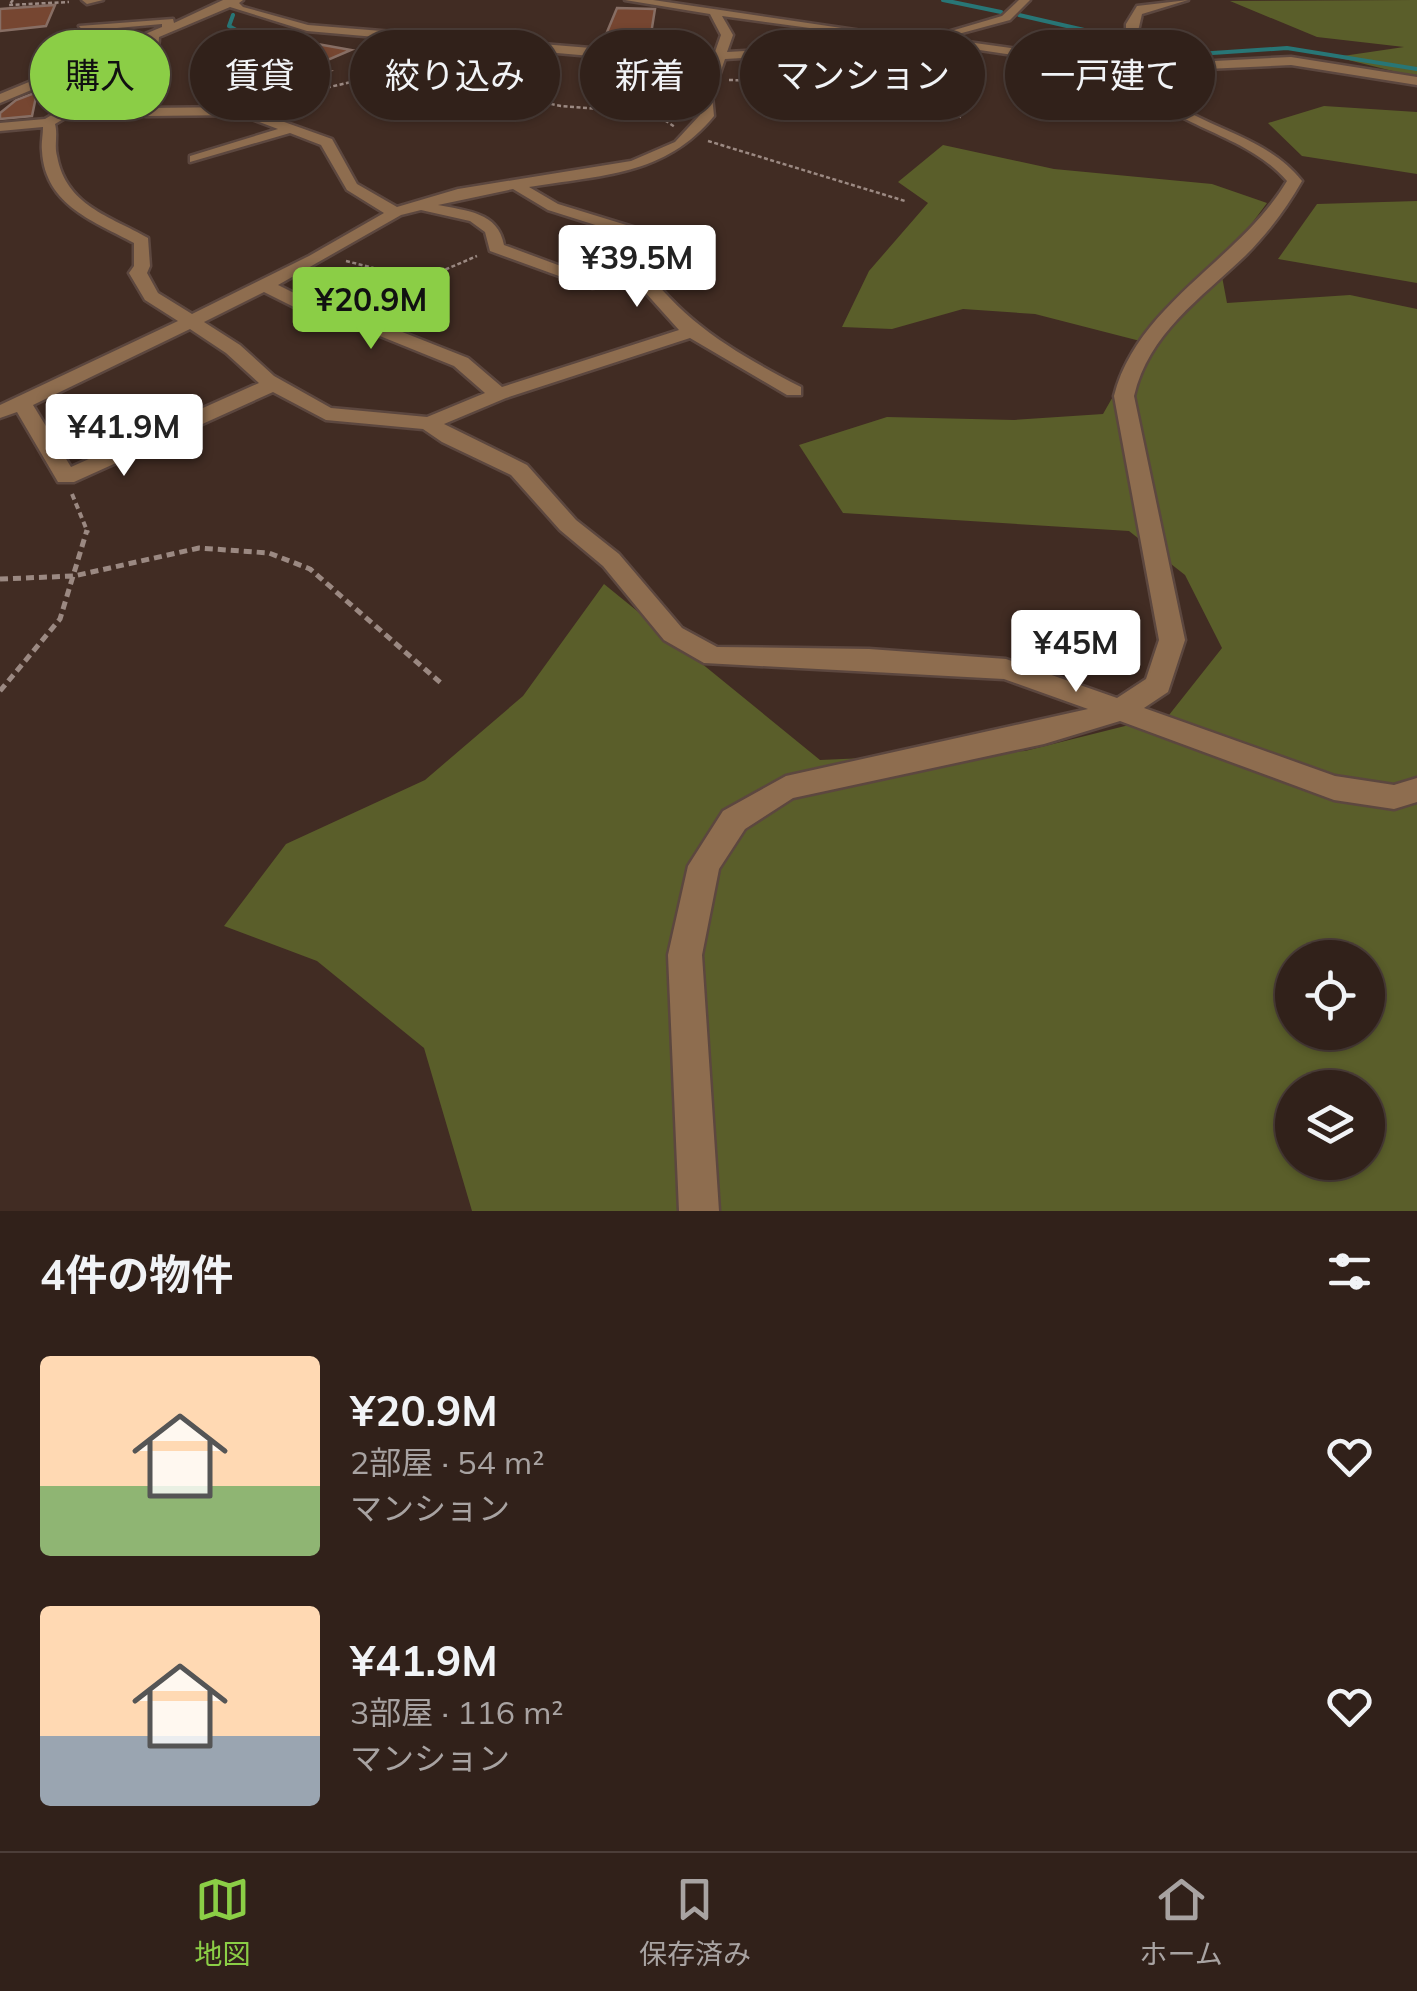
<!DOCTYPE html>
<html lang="ja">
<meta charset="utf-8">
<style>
:root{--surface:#31211a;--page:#392923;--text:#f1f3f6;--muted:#a8a3a2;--line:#4c3e39;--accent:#8bce46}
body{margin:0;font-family:Mulish,"Noto Sans JP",sans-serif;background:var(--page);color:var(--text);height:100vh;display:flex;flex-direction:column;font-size:38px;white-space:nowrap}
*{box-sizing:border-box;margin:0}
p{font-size:32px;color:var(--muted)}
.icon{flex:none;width:55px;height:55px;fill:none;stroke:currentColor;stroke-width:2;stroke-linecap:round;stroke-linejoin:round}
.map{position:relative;height:1211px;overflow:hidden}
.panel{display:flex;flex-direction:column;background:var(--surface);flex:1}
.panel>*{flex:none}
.hud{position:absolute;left:30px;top:30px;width:1358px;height:90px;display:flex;gap:20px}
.buttons{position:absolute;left:1275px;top:940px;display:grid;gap:20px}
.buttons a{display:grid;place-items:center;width:110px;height:110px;border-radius:50%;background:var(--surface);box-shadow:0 2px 8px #0004,0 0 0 2px var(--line);font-size:50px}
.price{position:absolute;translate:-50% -85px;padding:0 22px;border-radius:10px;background:#fff;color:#222;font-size:32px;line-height:65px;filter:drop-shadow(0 2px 5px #0008)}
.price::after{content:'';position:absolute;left:50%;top:60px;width:30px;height:22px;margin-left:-15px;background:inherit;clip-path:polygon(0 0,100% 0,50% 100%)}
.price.active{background:var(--accent);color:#111}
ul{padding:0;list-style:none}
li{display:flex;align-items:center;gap:30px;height:250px;padding:0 40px}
li span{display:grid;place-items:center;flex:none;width:280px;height:200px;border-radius:10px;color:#555}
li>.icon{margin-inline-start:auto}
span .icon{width:120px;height:120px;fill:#fffc;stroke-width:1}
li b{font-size:42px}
h2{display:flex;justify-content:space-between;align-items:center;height:120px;padding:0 40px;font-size:42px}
.chip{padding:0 35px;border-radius:45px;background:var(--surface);box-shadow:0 2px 8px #0004,0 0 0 2px var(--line);font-size:35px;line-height:90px}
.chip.active{background:var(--accent);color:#111}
.dock{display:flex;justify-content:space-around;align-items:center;height:140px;border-top:2px solid var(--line);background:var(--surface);font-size:28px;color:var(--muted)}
.dock a{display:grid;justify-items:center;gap:5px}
.dock .active{color:var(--accent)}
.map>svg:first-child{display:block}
.forest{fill:#5a5e2a;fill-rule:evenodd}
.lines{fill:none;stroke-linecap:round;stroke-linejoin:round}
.stream{stroke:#287676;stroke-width:4}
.building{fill:#764631;stroke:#876e64;stroke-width:2.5}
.minor-casing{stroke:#5c473f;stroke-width:5}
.path-far2{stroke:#9b8982;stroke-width:2.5;stroke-dasharray:4 2.5;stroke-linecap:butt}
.path-far1{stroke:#9b8982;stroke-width:4;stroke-dasharray:6 4;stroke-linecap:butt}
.path{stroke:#9b8982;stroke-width:5;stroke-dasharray:8 5;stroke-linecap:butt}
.minor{fill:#8e6d4f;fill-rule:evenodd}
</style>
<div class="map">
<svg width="1417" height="1211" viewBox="0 0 1417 1211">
<rect width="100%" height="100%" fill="#412c23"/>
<!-- forest -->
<path class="forest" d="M1417 0V77L1336 57 1404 47 1317 37 1230 1Z
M1324 106 1417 112V174L1302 156 1268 123Z
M943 145 1054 169 1212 184 1267 203 1220 266 1227 303 1350 295 1417 309V1211H472L424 1048 317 961 224 926 286 844 425 780 523 696 604 584 820 760 1025 751 1169 715 1222 648 1185 575 1129 531 843 513 799 445 887 417 1014 420 1103 414 1144 342 1035 314 963 309 892 329 842 327 869 271 928 203 898 182ZM1292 958H1368V1032H1292ZM1292 1088H1368V1162H1292Z
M1417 201V283L1278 259 1317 204Z"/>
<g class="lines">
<!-- stream -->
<path class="stream" d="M943 0 1001 12
M233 15 229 26 245 35 301 30 458 44
M1019 15 1119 38
M1142 43 1168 56 1287 48 1417 69"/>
</g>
<!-- building -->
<path class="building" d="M55 5 46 26 0 31V9Z
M617 8 655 9 651 34 607 32Z
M278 37 351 50 311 67 330 71 283 92 225 78 249 69 200 64 237 43Z
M630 61 678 62 667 77 640 74 645 69 626 67Z
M37 92 32 116 0 119V113L16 100Z"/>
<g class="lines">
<!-- minor casing -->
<g class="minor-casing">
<path id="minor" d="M82 0H103L87 4Z
M223 0H243L239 3 243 7 308 25 603 49 715 52 721 35 710 14 625 0H653L889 35 883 38 722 16 733 35 727 52 953 40 1126 64V24L1137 6 1188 0 1142 14 1135 44 1138 65 1291 57 1417 77V85L1291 65 1140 72C1180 128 1260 127 1302 181 1286 209 1268 233 1245 256 1201 298 1148 334 1134 396L1185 640 1168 692 1144 708 1335 776 1394 785 1417 778V802L1394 809 1334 800 1120 721 1044 744 793 798 745 829 719 869 702 955 719 1211H679L668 955 688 866 723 811 786 776 1088 709 1004 679 704 663 664 640 603 566 560 530 511 475 442 442 423 429 326 420 273 392 74 482H58L17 412 0 418V405L178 321 145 300 129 273 134 266V243C96 222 45 206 42 151 41 143 43 136 43 127L0 131V123L45 119 140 62 147 52V42L0 103V94L162 27V24L83 31 79 26 173 19 174 23ZM230 7 307 31 603 57 713 59 700 96V115L675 142 631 161 458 189 397 207 357 184 332 139 242 107 146 108 95 100C121 84 159 71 159 37ZM953 46 1127 72C1167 129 1243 130 1287 181 1240 260 1137 304 1114 396L1159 640 1146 679 1117 698 1006 659 869 649 717 647 682 628 619 554 576 520 527 465 444 424 506 398 690 338 787 395H801V387C733 352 677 319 635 254L648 242 636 228 558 204 529 187C601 175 665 176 714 116L712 96 725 59ZM85 106 146 116 241 115 278 129 190 156V162L290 133 321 145 347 190 384 213 309 256 192 314 158 293 147 273 150 266 148 238C110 216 66 206 57 156 54 145 58 135 55 124ZM513 189 548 210 624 234 631 241 618 253 629 272 593 278 504 245C498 212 467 211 438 205ZM421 210 470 221 485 232 490 251 592 288 635 281 679 330 502 387 468 358 382 324 334 313 278 285 401 215ZM264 292 322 321 370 332 454 366 485 393 427 417 331 408 274 376 240 345 204 322ZM190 329 226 353 259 383 71 467 33 405Z
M1019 0H1030L1010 20 947 37 941 34 1002 16Z"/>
</g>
<!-- path-far2 -->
<path class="path-far2" d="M13 0 9 5 69 2
M515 63 507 68 503 94 561 106 654 113 675 127
M729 80 773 81 961 117
M270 101 351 82
M708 141 905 201
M346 261 421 280 477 256"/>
<!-- path-far1 -->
<path class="path-far1" d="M72 494 88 533"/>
<!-- path -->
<path class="path" d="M0 579 74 576 199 548 269 553 310 569 442 684
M0 691 60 619 87 530"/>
<!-- minor -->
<use href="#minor" class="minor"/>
</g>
</svg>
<div class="buttons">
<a><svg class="icon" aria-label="locate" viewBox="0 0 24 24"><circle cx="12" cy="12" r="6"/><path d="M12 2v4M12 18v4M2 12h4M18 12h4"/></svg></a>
<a><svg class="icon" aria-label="layers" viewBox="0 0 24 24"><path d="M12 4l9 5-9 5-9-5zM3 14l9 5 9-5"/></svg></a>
</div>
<b class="price" style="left:637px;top:310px">¥39.5M</b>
<b class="price active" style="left:371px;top:352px">¥20.9M</b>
<b class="price" style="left:124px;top:479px">¥41.9M</b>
<b class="price" style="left:1076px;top:695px">¥45M</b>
<div class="hud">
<a class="chip active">購入</a>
<a class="chip">賃貸</a>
<a class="chip">絞り込み</a>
<a class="chip">新着</a>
<a class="chip">マンション</a>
<a class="chip">一戸建て</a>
</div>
</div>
<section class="panel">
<h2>4件の物件<svg class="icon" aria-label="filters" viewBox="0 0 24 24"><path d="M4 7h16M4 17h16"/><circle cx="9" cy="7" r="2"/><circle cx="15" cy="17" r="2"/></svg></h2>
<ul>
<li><span style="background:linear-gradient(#ffd9b3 65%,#8fb573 0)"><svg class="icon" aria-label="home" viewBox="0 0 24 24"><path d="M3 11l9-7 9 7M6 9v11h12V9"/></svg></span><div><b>¥20.9M</b><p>2部屋 · 54 m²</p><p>マンション</p></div><svg class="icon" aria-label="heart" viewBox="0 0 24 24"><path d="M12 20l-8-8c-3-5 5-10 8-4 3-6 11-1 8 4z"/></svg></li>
<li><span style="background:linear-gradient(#ffd9b3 65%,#9aa5b1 0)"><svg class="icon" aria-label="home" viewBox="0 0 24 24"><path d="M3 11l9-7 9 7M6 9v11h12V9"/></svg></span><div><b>¥41.9M</b><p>3部屋 · 116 m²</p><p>マンション</p></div><svg class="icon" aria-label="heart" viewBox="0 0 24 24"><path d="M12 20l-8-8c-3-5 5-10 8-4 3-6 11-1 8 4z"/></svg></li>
</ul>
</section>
<nav class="dock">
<a class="active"><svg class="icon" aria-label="map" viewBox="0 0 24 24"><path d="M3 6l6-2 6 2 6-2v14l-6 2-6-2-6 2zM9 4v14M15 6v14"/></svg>地図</a>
<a><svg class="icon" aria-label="saved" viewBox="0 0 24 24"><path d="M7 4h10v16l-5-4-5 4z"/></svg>保存済み</a>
<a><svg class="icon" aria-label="home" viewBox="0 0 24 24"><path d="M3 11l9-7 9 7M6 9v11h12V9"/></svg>ホーム</a>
</nav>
